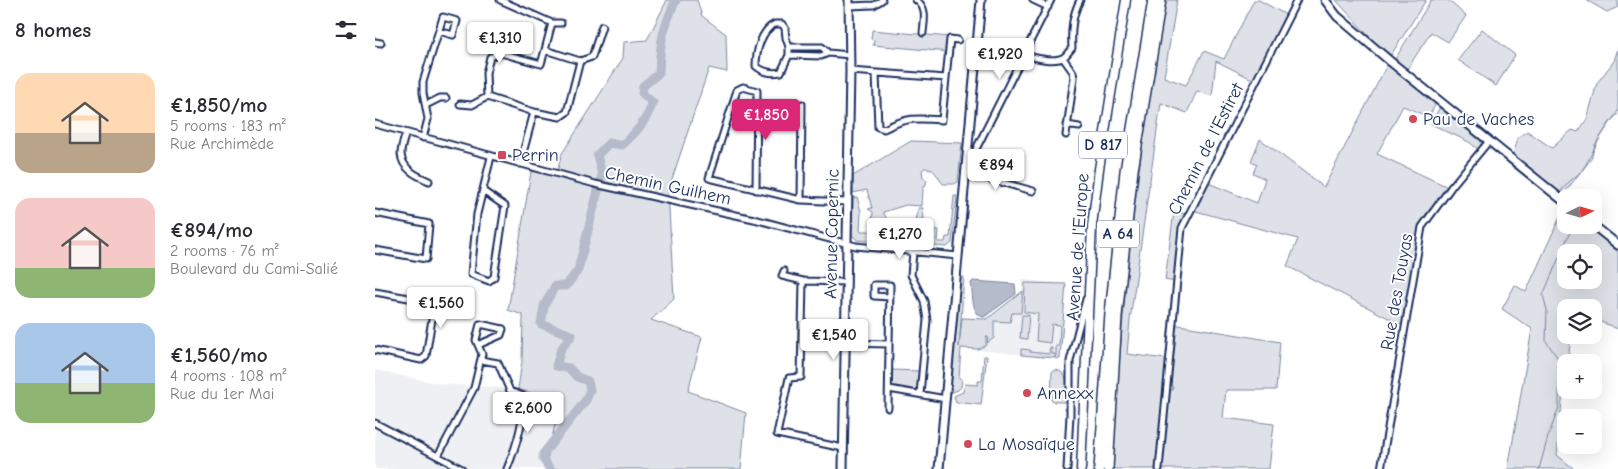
<!DOCTYPE html>
<meta charset="utf-8">
<style>
:root{--surface:#fff;--page:#f2f2f3;--text:#2b2b33;--muted:#7c7c81;--accent:#db2777}
body{margin:0;font-family:"Comic Neue",sans-serif;background:var(--page);color:var(--text);height:100vh;display:flex;flex-direction:column;font-size:19px;white-space:nowrap}
*{box-sizing:border-box;margin:0}
p{font-size:16px;color:var(--muted)}
.icon{flex:none;width:28px;height:28px;fill:none;stroke:currentColor;stroke-width:2;stroke-linecap:round;stroke-linejoin:round}
.map{position:relative;flex:1;overflow:hidden}
.sheet{display:flex;flex-direction:column;background:var(--surface);width:375px}
.sheet>*{flex:none}
.needle{width:32px;rotate:85deg}
.buttons{position:absolute;left:1182px;top:189px;display:grid;gap:10px}
.buttons a{display:grid;place-items:center;width:45px;height:45px;border-radius:10px;background:var(--surface);box-shadow:0 5px 20px #0002;font-size:25px}
.price{position:absolute;translate:-50% -42px;padding:0 11px;border-radius:5px;background:#fff;color:#222;font-size:16px;line-height:32px;filter:drop-shadow(0 1px 2px #0008)}
.price::after{content:'';position:absolute;left:50%;top:30px;width:15px;height:11px;margin-left:-8px;background:inherit;clip-path:polygon(0 0,100% 0,50% 100%)}
.price.current{background:var(--accent);color:#fff}
ul{padding:0;list-style:none}
li{display:flex;align-items:center;gap:15px;height:125px;padding:0 15px}
li span{display:grid;place-items:center;flex:none;width:140px;height:100px;border-radius:15px;color:#555}
li>.icon{margin-inline-start:auto}
span .icon{width:60px;height:60px;fill:#fffc;stroke-width:1}
li b{font-size:21px}
h2{display:flex;justify-content:space-between;align-items:center;height:60px;padding:0 15px;font-size:21px}
main{display:flex;flex:1;min-height:0}
.map>svg:first-child{display:block}
.built{fill:#eff0f4}
.green{fill:#dee1e7;stroke:#7c88a2;fill-rule:evenodd}
.water{fill:#b5bbca;stroke:#77839f}
.lines{fill:none;stroke-linecap:round;stroke-linejoin:round}
.stream{stroke:#77839f;stroke-width:1}
.river{stroke:#b5bbca;stroke-width:9}
.street-casing{stroke:#1b2f5e;stroke-width:9}
.secondary-casing{stroke:#1b2f5e;stroke-width:11}
.primary-casing{stroke:#1b2f5e;stroke-width:11}
.highway-casing{stroke:#1b2f5e;stroke-width:12}
.street{stroke:#fff;stroke-width:5}
.secondary{stroke:#fff;stroke-width:7}
.primary{stroke:#fff;stroke-width:8}
.highway{stroke:#fff;stroke-width:9}
.poi-dot{fill:#d1495b;stroke:#fff;stroke-width:2}
.labels{text-anchor:middle;dominant-baseline:central;stroke-width:4;stroke-linejoin:round;paint-order:stroke}
.shield{fill:#fff;stroke:#5f6d8e;stroke-width:1}
.shield-label{font-size:16px;font-weight:bold;fill:#1b2f5e}
.poi-label{font-size:18px;fill:#1b2f5e;stroke:#fff;text-anchor:start}
.street-label{font-size:18px;fill:#1b2f5e;stroke:#fff}
</style>
<main>
<section class="sheet">
<h2>8 homes<svg class="icon" aria-label="filters" viewBox="0 0 24 24"><path d="M4 7h16M4 17h16"/><circle cx="9" cy="7" r="2"/><circle cx="15" cy="17" r="2"/></svg></h2>
<ul>
<li><span style="background:linear-gradient(#ffd9b3 60%,#b9a48a 0)"><svg class="icon" aria-label="home" viewBox="0 0 24 24"><path d="M3 11l9-7 9 7M6 9v11h12V9"/></svg></span><div><b>€1,850/mo</b><p>5 rooms · 183 m²</p><p>Rue Archimède</p></div></li>
<li><span style="background:linear-gradient(#f6c9c9 70%,#8fb573 0)"><svg class="icon" aria-label="home" viewBox="0 0 24 24"><path d="M3 11l9-7 9 7M6 9v11h12V9"/></svg></span><div><b>€894/mo</b><p>2 rooms · 76 m²</p><p>Boulevard du Cami-Salié</p></div></li>
<li><span style="background:linear-gradient(#a9c7e8 60%,#8fb573 0)"><svg class="icon" aria-label="home" viewBox="0 0 24 24"><path d="M3 11l9-7 9 7M6 9v11h12V9"/></svg></span><div><b>€1,560/mo</b><p>4 rooms · 108 m²</p><p>Rue du 1er Mai</p></div></li>
</ul>
</section>
<div class="map">
<svg width="1243" height="469" viewBox="0 0 1243 469">
<rect width="100%" height="100%" fill="#fff"/>
<filter id="ink" filterUnits="userSpaceOnUse"><feTurbulence type="fractalNoise" baseFrequency=".02" numOctaves="2"/><feDisplacementMap in="SourceGraphic" scale="10" xChannelSelector="R" yChannelSelector="G"/><feConvolveMatrix kernelMatrix="1 2 1 2 8 2 1 2 1" color-interpolation-filters="sRGB"/></filter>
<g filter="url(#ink)">
<!-- built -->
<path class="built" d="M647 280 691 284 685 359 584 348 586 317 612 319 647 291Z
M0 370 66 384 143 389 185 402 170 469H0Z"/>
<!-- green -->
<path class="green" d="M292 0H322L327 16 351 34 352 72 334 68 293 191 299 299 276 320 327 337 313 391 371 413 366 469H170L185 402 143 389 147 361 148 315 133 310 156 172 183 169 186 155 248 58 249 42 272 40Z
M791 0H802L789 77 811 85 829 51 849 59 879 0H884L911 15 879 80 841 61 837 96 822 91 812 113 786 103 755 320 752 354 791 359 787 406 791 407 793 391 797 390 798 387 793 384 798 324 905 342 901 390H851L848 418 899 424 894 469H737C746 312 762 155 791 0Z
M961 0H1051L1016 55 999 42Z
M1056 0H1073L1091 16 1073 42 1056 32 1031 71 1019 61Z
M1211 0H1241L1243 1V7L1232 12Z
M1107 29 1140 55 1121 86 1083 60Z
M497 30 575 37 574 52 498 45 499 40 496 39Z
M1243 48V111L1225 138 1210 166 1188 195 1138 156 1143 137 1152 131 1177 148 1197 130 1203 132 1212 119 1222 83 1239 61Z
M1013 63 1061 103 1054 117 1028 106 1002 154 1073 187 1051 214 1044 226 1027 325 912 266 923 239 817 210 831 182 882 203 890 179 878 173 882 164 876 161 885 139 949 187Z
M1066 105 1106 137V144L1104 150 1094 142 1056 124Z
M536 141 587 143 583 182 579 184H568C562 177 560 167 549 168L547 171 548 177 552 180 550 187 548 188 547 206 531 205 508 212 520 234 525 235 528 233 541 236 543 229 540 228 543 210 544 208H548L549 219H546L545 229 564 230 563 242H570L571 237H575L579 196H582L577 243 572 247 482 240 477 235 478 198 482 197 486 212 485 231H496L498 212 493 209 497 208 492 190 478 193V176Z
M1190 206 1191 225H1212L1243 252V329L1219 319V308H1191V335H1196L1193 362H1191V381L1187 401 1182 455 1199 469H1133L1157 329 1127 309 1140 285 1151 292ZM1191 252H1219V280H1191Z
M799 211 810 214 804 227 800 282 790 280Z
M583 277H589L584 347 587 318 612 319 648 291 646 313H637L635 322 619 321V338L612 343 613 337H611V345L603 349 586 348 584 378 587 379 586 387 583 390 575 393V388H573Z
M650 283 691 284 685 359H681V346H684L685 325 677 324 675 343 661 341 663 314 649 312Z
M647 315H654L652 339 645 338Z
M675 348H677V354H680V358L646 355V349L655 350V352L674 354Z
M609 356H612L606 405 581 402 579 396 588 392 590 384 603 385V381H607Z
M516 370 546 371 543 387 540 390 517 386 515 383Z
M681 370C697 373 692 398 692 410L690 409V402H679L676 399 677 372Z"/>
<!-- water -->
<path class="water" d="M598 281 640 284 641 294 609 317C596 315 598 294 596 283Z"/>
<g class="lines">
<!-- stream -->
<path class="stream" d="M1191 198 1187 194V190L1196 180 1206 172 1216 159 1220 145 1235 122 1243 114
M1164 469 1173 437 1184 407V383L1188 369 1184 360 1171 341 1172 310 1168 295 1198 225"/>
<!-- river -->
<path class="river" d="M175 469 168 459V454L211 400 215 390 213 381 202 377 194 368 181 366 186 349 197 335 166 324 169 306 180 286H191L203 270 227 175 222 155 234 143 247 145C263 131 270 122 278 103L267 93 268 86 284 73C285 41 288 28 301 0"/>
<!-- street casing -->
<g class="street-casing">
<path id="street" d="M125 0 177 23 170 50 205 61
M541 0C553 8 549 21 548 33
M658 0 673 7
M474 6 499 5 507 0
M177 23H186
M400 24H407L410 28 411 38 414 47V55L406 72C396 74 388 72 381 66 381 52 386 30 400 24Z
M0 42 6 43
M414 47H447L453 53
M650 54C658 58 680 63 689 57 692 55 694 51 697 48 696 30 697 16 705 0
M414 55 446 56 453 53 475 55
M688 58 698 72 699 78 691 135
M475 71 571 78 575 39 583 40
M501 73 503 127 509 129C533 117 541 118 567 120L571 78
M85 104 97 105 112 97
M51 105 65 98H71
M159 112 112 97 111 73 115 57 126 53 166 64 170 50
M0 124 220 184 379 219 481 246 583 256
M692 125 704 127
M31 133C29 139 26 147 26 154 27 169 42 176 54 181
M48 138 53 119 48 93V82L68 17 82 21 78 35 64 31
M145 164 159 112 185 117 192 112 205 61 217 57 227 26
M593 165 676 0
M590 172 658 191
M381 190 382 91 368 87 362 90 334 178 426 200 472 202
M108 191 130 206 119 277 114 281 96 274 102 214 116 157
M426 200 427 104
M0 213 54 224 51 259 0 250
M538 252 536 275 549 301 552 320 545 394
M409 271 407 276 428 281 472 282
M428 281 426 377 414 378 402 434 468 448
M0 292 56 302 59 307 51 356 46 360 0 350
M470 343 514 344
M106 360 123 363 135 391 148 396C150 420 141 447 132 469
M514 389 571 399
M513 408 515 285H499V296L515 297
M0 423 87 469
M63 456 99 388 107 354 101 340 105 324 128 329 126 335 103 345
M692 469 695 415V361L711 299
M784 469 807 228 922 0
M1006 469 1047 227 1077 186 1114 141"/>
</g>
<!-- secondary casing -->
<g class="secondary-casing">
<path id="secondary" d="M950 0 962 16 1016 62 1191 203
M1218 225 1243 245
M468 469 475 71 474 0
M564 469 606 0"/>
</g>
<!-- primary casing -->
<g class="primary-casing">
<path id="primary" d="M706 469 717 226 724 169 751 0"/>
</g>
<!-- highway casing -->
<g class="highway-casing">
<path id="highway" d="M724 469 735 314 750 171 778 0
M733 469 742 316 758 170 786 0"/>
</g>
<!-- street -->
<use href="#street" class="street"/>
<!-- secondary -->
<use href="#secondary" class="secondary"/>
<!-- primary -->
<use href="#primary" class="primary"/>
<!-- highway -->
<use href="#highway" class="highway"/>
</g>
</g>
<!-- markers -->
<g class="poi-dot">
<circle cx="1038" cy="119" r="5"/>
<rect x="122" y="150" width="10" height="10" rx="2.5"/>
<circle cx="652" cy="393" r="5"/>
<circle cx="593" cy="444" r="5"/>
</g>
<g class="labels">
<!-- shield labels -->
<g class="shield">
<rect x="704" y="131.5" width="48" height="27" rx="4"/>
<rect x="722" y="220.5" width="42" height="27" rx="4"/>
</g>
<g class="shield-label">
<text x="728" y="145">D 817</text>
<text x="743" y="234">A 64</text>
</g>
<!-- poi labels -->
<g class="poi-label">
<text x="1048" y="119">Pau de Vaches</text>
<text x="137" y="155">Perrin</text>
<text x="662" y="393">Annexx</text>
<text x="603" y="444">La Mosaïque</text>
</g>
<!-- street labels -->
<g class="street-label">
<text transform="translate(831 149) rotate(-63)">Chemin de l'Estiret</text>
<text transform="translate(293 186) rotate(12)">Chemin Guilhem</text>
<text transform="translate(457 234) rotate(-89)">Avenue Copernic</text>
<text transform="translate(703 247) rotate(-86)">Avenue de l'Europe</text>
<text transform="translate(1022 292) rotate(-80)">Rue des Touyas</text>
</g>
</g>
</svg>
<div class="buttons">
<a><svg class="needle" viewBox="-14 -14 28 28"><path d="M0-13l5 13h-10z" fill="#e53935"/><path d="M0 13l5-13h-10z" fill="#7c7c81"/></svg></a>
<a><svg class="icon" aria-label="locate" viewBox="0 0 24 24"><circle cx="12" cy="12" r="6"/><path d="M12 2v4M12 18v4M2 12h4M18 12h4"/></svg></a>
<a><svg class="icon" aria-label="layers" viewBox="0 0 24 24"><path d="M12 4l9 5-9 5-9-5zM3 14l9 5 9-5"/></svg></a>
<a>+</a>
<a>−</a>
</div>
<b class="price" style="left:125px;top:64px">€1,310</b>
<b class="price" style="left:625px;top:80px">€1,920</b>
<b class="price current" style="left:391px;top:141px">€1,850</b>
<b class="price" style="left:621px;top:191px">€894</b>
<b class="price" style="left:525px;top:260px">€1,270</b>
<b class="price" style="left:66px;top:329px">€1,560</b>
<b class="price" style="left:459px;top:361px">€1,540</b>
<b class="price" style="left:153px;top:434px">€2,600</b>
</div>
</main>
